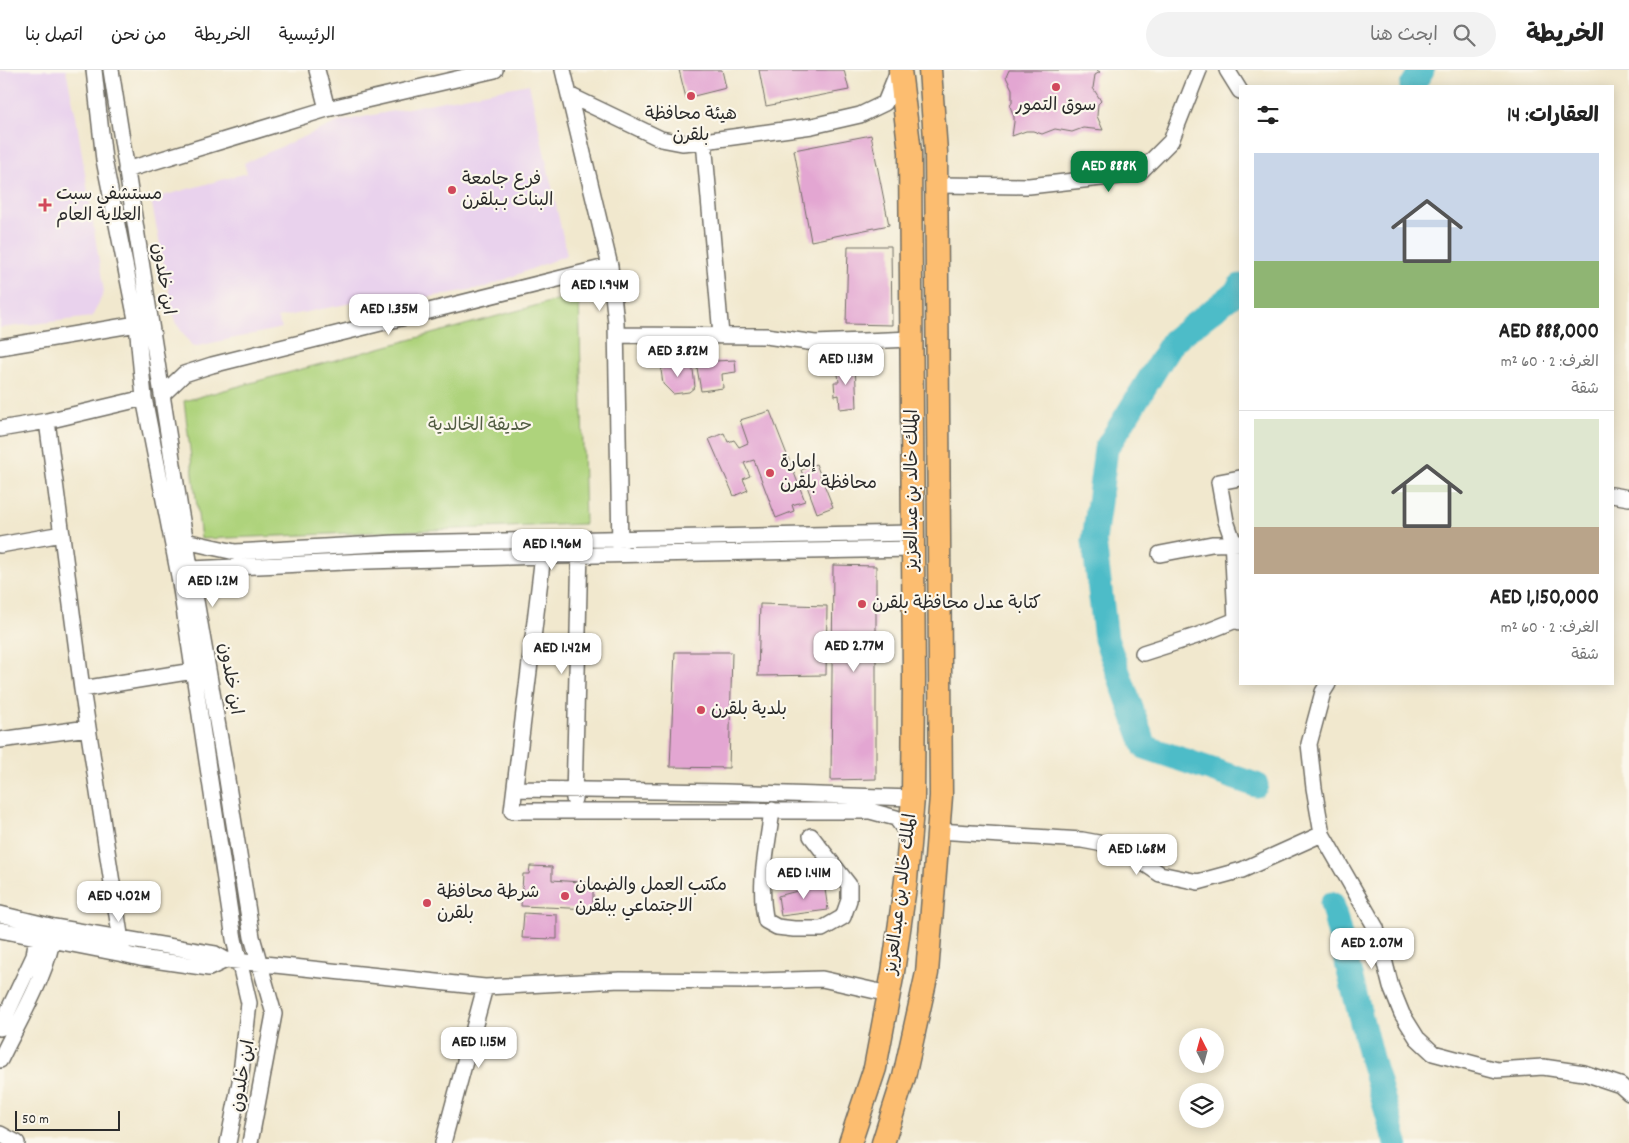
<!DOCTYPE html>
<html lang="ar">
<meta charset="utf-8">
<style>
:root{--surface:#fff;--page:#f2f2f2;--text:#222;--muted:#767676;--line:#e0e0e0;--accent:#0b8043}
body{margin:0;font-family:Dekko,"Playpen Sans Arabic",sans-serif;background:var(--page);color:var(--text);direction:rtl;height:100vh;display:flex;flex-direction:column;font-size:19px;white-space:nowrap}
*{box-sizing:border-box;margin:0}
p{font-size:16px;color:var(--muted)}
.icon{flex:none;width:28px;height:28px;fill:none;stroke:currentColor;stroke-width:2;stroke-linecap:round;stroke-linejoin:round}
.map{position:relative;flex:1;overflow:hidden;direction:ltr}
.panel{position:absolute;left:1239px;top:15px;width:375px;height:600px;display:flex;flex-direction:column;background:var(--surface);border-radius:0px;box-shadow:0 2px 12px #0003;direction:rtl}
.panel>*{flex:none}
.needle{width:32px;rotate:354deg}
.fabs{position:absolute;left:1179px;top:958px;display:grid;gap:10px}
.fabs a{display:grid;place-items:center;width:45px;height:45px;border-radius:50%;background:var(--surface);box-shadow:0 2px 12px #0003;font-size:25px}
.scale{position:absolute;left:15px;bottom:12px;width:105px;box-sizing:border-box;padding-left:5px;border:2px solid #2b2b2b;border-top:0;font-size:14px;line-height:18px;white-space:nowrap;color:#2b2b2b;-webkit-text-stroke:4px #fbf7ec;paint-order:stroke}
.price{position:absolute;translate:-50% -42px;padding:0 11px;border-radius:10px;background:#fff;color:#222;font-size:16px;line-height:32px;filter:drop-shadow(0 1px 2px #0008)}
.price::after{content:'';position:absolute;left:50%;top:30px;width:15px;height:11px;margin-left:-8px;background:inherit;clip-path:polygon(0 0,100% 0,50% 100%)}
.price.active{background:var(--accent);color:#fff}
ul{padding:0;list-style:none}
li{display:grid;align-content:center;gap:10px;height:265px;padding:0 15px}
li+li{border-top:1px solid var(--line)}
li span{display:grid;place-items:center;height:155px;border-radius:0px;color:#555}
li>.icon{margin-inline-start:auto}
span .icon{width:90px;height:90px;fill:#fffc;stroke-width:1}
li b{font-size:21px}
h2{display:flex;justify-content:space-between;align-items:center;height:60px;padding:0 15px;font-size:21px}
header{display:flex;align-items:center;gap:30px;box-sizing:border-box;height:70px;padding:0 25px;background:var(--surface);border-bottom:1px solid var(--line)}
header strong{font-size:24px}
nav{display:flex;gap:28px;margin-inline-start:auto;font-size:18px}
.search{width:350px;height:45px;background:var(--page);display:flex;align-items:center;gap:12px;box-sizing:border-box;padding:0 18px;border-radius:28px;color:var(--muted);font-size:19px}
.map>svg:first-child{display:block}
.built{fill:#e9d2ed}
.green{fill:#aed37c;stroke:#6c7f54}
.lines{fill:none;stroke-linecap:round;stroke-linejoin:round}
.river{stroke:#4ebcc8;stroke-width:25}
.building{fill:#e3a6d2}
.minor-casing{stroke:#706d64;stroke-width:18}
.highway-casing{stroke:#706d64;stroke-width:25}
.minor{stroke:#fff;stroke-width:15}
.highway{stroke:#fcbd6f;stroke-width:22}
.poi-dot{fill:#d1495b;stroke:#fbf7ec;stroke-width:2}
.labels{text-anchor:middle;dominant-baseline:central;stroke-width:4.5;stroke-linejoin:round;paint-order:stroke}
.poi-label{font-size:18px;fill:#2b2b2b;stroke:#fbf7ec;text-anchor:start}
.street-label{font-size:18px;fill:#2b2b2b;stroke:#fbf7ec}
.park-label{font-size:18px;fill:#525d43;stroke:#fbf7ec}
</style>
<header>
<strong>الخريطة</strong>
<div class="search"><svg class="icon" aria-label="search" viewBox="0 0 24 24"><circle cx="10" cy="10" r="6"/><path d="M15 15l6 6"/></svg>ابحث هنا</div>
<nav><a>الرئيسية</a><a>الخريطة</a><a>من نحن</a><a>اتصل بنا</a></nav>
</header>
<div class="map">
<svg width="1629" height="1073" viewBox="0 0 1629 1073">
<rect width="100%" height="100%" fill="#fbf7ec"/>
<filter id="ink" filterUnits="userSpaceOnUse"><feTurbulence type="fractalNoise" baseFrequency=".02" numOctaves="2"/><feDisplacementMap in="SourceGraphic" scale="10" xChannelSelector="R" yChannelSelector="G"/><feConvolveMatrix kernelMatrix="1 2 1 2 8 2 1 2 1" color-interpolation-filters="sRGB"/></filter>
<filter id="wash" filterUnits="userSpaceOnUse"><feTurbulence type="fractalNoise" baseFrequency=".0096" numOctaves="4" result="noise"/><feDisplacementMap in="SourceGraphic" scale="20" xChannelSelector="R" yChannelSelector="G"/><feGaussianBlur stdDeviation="1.12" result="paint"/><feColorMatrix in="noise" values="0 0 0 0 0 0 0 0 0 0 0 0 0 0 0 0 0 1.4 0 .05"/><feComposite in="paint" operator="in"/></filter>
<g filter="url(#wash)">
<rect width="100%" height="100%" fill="#f1e8ce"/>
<!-- built -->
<path class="built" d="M0 0H66L76 47 104 222 92 247 0 258Z
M529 14 567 185 486 217 379 236 377 228 277 248 282 258 193 277 175 252 151 129 247 103 244 93 338 52Z"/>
<!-- green -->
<path class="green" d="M579 224 585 454 201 469 184 331Z"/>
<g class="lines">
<!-- river -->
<path class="river" d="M1412 16 1422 0
M1240 216 1234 224 1173 271 1106 379 1094 471 1106 569 1145 677 1256 715
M1332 834 1371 988 1396 1073"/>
</g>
<g id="blocks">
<!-- building -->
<path class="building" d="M679 0H722L726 18 686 28Z
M759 0H844L849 20 766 36Z
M1009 0H1097L1100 2 1095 5 1093 18 1101 31 1098 34 1097 46 1103 60 1083 58 1072 62 1055 59 1042 64 1033 61H1026L1012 66 1014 52V47L1010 36 1012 32V19L1006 7Z
M871 65 889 155 811 171 794 80Z
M848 176H891L892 255 846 254Z
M735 290 736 302 722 304 723 318 701 321 696 292Z
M669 292H684L693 300 695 317 689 322 673 324 663 314 661 300Z
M855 295 857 337 840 339 839 325 835 326 834 312H839L838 304 833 303 831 297Z
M770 341 805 431 792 435 794 441 776 448 754 390 744 393 750 406 743 409 748 420 734 426 709 369 724 363 728 372 734 370 739 377 748 373 740 350Z
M816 394 833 437 817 443 801 400Z
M833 495 876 496V709L831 710Z
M760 534 827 536 826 605 758 606Z
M675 582H732L729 698 670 697Z
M530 796 552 797V810L593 813V839L521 836 523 804H529Z
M824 812 828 840 781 846 778 826 805 819 806 814Z
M524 843 557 845V869L522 868Z"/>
</g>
</g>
<g filter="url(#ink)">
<use href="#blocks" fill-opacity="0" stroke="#706d64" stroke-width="1"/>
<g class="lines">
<!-- minor casing -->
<g class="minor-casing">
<path id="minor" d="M94 0 104 90 137 254 144 328 179 506 234 869 249 933 240 1012 228 1073
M111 0 180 439 225 697 252 867 274 944 250 1073
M317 0 327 39
M563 0 610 196 616 253 620 477
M1227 0 1240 21
M569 25 661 69 682 73 704 71 812 56 860 45 885 33 898 1
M704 71 721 265
M126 100 327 39 495 0
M937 115 1029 116 1119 106 1140 102 1171 71 1199 0
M617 265 766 266 815 273 912 269
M0 277 137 254
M162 325 184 304 212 295 610 196
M47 351 82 619 123 884
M0 359 47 351 144 328
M1240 408 1219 412 1226 451 1232 468 1236 550 1240 552
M1612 425 1629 428
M185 471 235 482 395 473 913 463
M0 475 62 464
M544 477 512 741H870L896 748 910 767
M1160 484 1212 474 1240 473
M191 499 367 491 543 486 913 479
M1143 583 1196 566 1236 550
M1328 614 1323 622 1309 674 1314 718 1322 764 1376 858 1391 917 1402 944 1417 968 1433 983 1463 991 1497 1000 1543 997 1584 1003 1620 1015 1629 1023
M82 619 193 601
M0 670 88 658
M515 719 726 722 913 728
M574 729 580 477
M772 740C768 776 757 815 766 851L777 857 794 859H822L843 847 849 830V815L811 766
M938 761 1082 770 1120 777 1160 804 1198 812 1242 800 1322 764
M0 844 54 857 215 884 226 890 485 917 620 910 752 911 822 909 889 924
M0 860 123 884 140 888 209 898 226 890
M0 958 34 886 38 858
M0 990C19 950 48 905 54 860
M0 1064 17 1073
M443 1073 485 917"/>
</g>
<!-- highway casing -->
<g class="highway-casing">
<path id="highway" d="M850 1073 875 998 893 902 906 810 913 728 914 607 910 82 900 0
M883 1073 904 1007 927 903 941 726 936 82 930 0"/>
</g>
<!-- minor -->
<use href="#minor" class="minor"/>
<!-- highway -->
<use href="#highway" class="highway"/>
</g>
</g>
<!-- markers -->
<g class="poi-dot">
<circle cx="1056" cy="17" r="5"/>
<circle cx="691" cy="26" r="5"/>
<circle cx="452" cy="120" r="5"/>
<path d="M42.5 127.5h5v5h5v5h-5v5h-5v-5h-5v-5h5z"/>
<circle cx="770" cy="403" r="5"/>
<circle cx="862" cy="534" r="5"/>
<circle cx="701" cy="640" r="5"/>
<circle cx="565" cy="826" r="5"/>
<circle cx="427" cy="833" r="5"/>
</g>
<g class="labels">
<!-- poi labels -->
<g class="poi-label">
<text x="1056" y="36" text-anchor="middle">سوق التمور</text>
<text x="691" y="45" text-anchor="middle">هيئة محافظة<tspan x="691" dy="21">بلقرن</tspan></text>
<text x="462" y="110">فرع جامعة<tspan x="462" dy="21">البنات بـبلقرن</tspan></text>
<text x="56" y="125">مستشفى سبت<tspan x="56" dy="21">العلاية العام</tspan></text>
<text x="780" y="393">إمارة<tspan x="780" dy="21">محافظة بلقرن</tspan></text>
<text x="872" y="534">كتابة عدل محافظة بلقرن</text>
<text x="711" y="640">بلدية بلقرن</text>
<text x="575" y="816">مكتب العمل والضمان<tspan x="575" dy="21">الاجتماعي ببلقرن</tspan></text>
<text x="437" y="823">شرطة محافظة<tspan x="437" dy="21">بلقرن</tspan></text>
</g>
<!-- street labels -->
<g class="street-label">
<text transform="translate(162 209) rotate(81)">ابن خلدون</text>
<text transform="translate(913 420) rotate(-90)">الملك خالد بن عبدالعزيز</text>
<text transform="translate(229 609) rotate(80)">ابن خلدون</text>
<text transform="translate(902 824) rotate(-83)">الملك خالد بن عبدالعزيز</text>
<text transform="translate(244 1006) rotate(-80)">ابن خلدون</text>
</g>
<!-- park labels -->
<g class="park-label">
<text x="480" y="356">حديقة الخالدية</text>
</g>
</g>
</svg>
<div class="fabs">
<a><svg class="needle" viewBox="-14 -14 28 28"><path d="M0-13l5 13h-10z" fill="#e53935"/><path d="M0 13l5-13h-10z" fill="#767676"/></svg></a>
<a><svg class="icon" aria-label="layers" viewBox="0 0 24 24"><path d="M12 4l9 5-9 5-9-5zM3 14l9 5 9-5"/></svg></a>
</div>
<div class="scale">50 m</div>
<b class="price active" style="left:1109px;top:123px">AED 888K</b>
<b class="price" style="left:600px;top:242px">AED 1.94M</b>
<b class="price" style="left:389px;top:266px">AED 1.35M</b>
<b class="price" style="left:678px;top:308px">AED 3.82M</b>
<b class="price" style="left:846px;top:316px">AED 1.13M</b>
<b class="price" style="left:552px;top:501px">AED 1.96M</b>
<b class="price" style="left:213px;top:538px">AED 1.2M</b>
<b class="price" style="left:854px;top:603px">AED 2.77M</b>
<b class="price" style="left:562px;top:605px">AED 1.42M</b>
<b class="price" style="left:1137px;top:806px">AED 1.68M</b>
<b class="price" style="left:804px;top:830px">AED 1.41M</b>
<b class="price" style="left:119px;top:853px">AED 4.02M</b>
<b class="price" style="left:1372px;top:900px">AED 2.07M</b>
<b class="price" style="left:479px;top:999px">AED 1.15M</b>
<section class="panel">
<h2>العقارات: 14<svg class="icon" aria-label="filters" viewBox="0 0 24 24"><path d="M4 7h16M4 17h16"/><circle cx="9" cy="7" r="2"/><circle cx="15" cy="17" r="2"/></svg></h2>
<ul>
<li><span style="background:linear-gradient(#c9d6e8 70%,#8fb573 0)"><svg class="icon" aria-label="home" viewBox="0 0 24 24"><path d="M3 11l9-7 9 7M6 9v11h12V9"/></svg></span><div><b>AED 888,000</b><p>الغرف: 2 · 60 m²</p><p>شقة</p></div></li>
<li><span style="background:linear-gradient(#dfe7d0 70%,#b9a48a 0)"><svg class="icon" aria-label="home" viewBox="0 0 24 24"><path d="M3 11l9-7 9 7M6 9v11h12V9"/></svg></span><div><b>AED 1,150,000</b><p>الغرف: 2 · 60 m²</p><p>شقة</p></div></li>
</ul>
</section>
</div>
